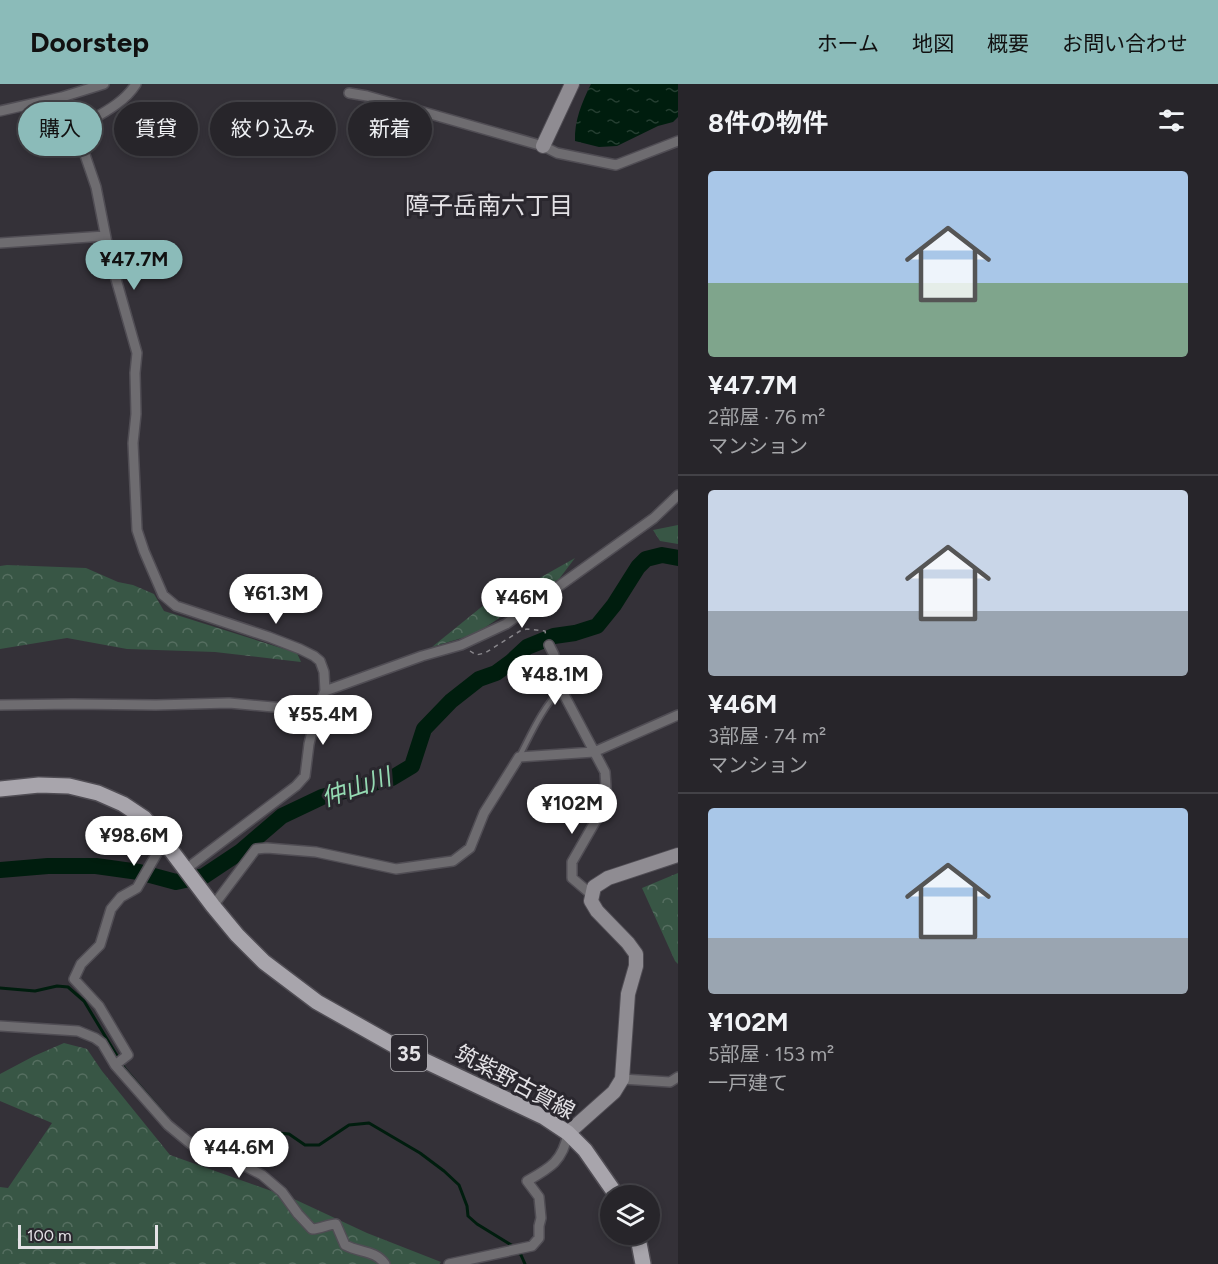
<!DOCTYPE html>
<html lang="ja">
<meta charset="utf-8">
<style>
:root{--surface:#27252a;--page:#333136;--text:#f1f3f6;--muted:#a4a5a8;--line:#434247;--accent:#8bbbb9}
body{margin:0;font-family:Figtree,"Noto Sans JP",sans-serif;background:var(--page);color:var(--text);height:100vh;display:flex;flex-direction:column;font-size:22px;white-space:nowrap}
*{box-sizing:border-box;margin:0}
p{font-size:20px;color:var(--muted)}
.icon{flex:none;width:33px;height:33px;fill:none;stroke:currentColor;stroke-width:2;stroke-linecap:round;stroke-linejoin:round}
.map{position:relative;flex:1;overflow:hidden}
.panel{display:flex;flex-direction:column;background:var(--surface);width:540px}
.panel>*{flex:none}
.top-card{position:absolute;left:18px;top:18px;width:570px;height:54px;display:flex;gap:12px}
.fabs{position:absolute;left:600px;top:1101px;display:grid;gap:12px}
.fabs a{display:grid;place-items:center;width:60px;height:60px;border-radius:50%;background:var(--surface);box-shadow:0 3px 9px #0003,0 0 0 2px var(--line);font-size:30px}
.scale{position:absolute;left:18px;bottom:15px;width:140px;box-sizing:border-box;padding-left:6px;border:3px solid #e4e2e6;border-top:0;font-size:16px;line-height:21px;white-space:nowrap;color:#e4e2e6;-webkit-text-stroke:4px #2a272e;paint-order:stroke}
.price{position:absolute;translate:-50% -51px;padding:0 14px;border-radius:21px;background:#fff;color:#222;font-size:20px;line-height:39px;filter:drop-shadow(0 2px 3px #0008)}
.price::after{content:'';position:absolute;left:50%;top:36px;width:18px;height:14px;margin-left:-9px;background:inherit;clip-path:polygon(0 0,100% 0,50% 100%)}
.price.selected{background:var(--accent);color:#111}
ul{padding:0;list-style:none}
li{display:grid;align-content:center;gap:12px;height:318px;padding:0 30px}
li+li{border-top:2px solid var(--line)}
li span{display:grid;place-items:center;height:186px;border-radius:6px;color:#555}
li>.icon{margin-inline-start:auto}
span .icon{width:108px;height:108px;fill:#fffc;stroke-width:1}
li b{font-size:26px}
h2{display:flex;justify-content:space-between;align-items:center;height:72px;padding:0 30px;font-size:26px}
.tag{padding:0 21px;border-radius:27px;background:var(--surface);box-shadow:0 3px 9px #0003,0 0 0 2px var(--line);font-size:21px;line-height:54px}
.tag.selected{background:var(--accent);color:#111}
header{display:flex;align-items:center;gap:36px;box-sizing:border-box;height:84px;padding:0 30px;background:var(--accent);color:#111}
header strong{font-size:28px}
nav{display:flex;gap:33px;margin-inline-start:auto;font-size:21px}
main{display:flex;flex:1;min-height:0}
.map>svg:first-child{display:block}
.forest{fill:url(#forest-crowns)}
.water{fill:url(#water-ripples)}
.lines{fill:none;stroke-linecap:round;stroke-linejoin:round}
.stream{stroke:#001d0e;stroke-width:3}
.river{stroke:#001d0e;stroke-width:16}
.lane-casing{stroke:#504d54;stroke-width:8}
.street-casing{stroke:#504d54;stroke-width:12}
.secondary-casing{stroke:#504d54;stroke-width:16}
.primary-casing{stroke:#504d54;stroke-width:18}
.path{stroke:#89878c;stroke-width:1.5;stroke-dasharray:4.5 4.5;stroke-linecap:butt}
.lane{stroke:#6e6c70;stroke-width:4.5}
.street{stroke:#6e6c70;stroke-width:9}
.secondary{stroke:#8f8c92;stroke-width:14}
.primary{stroke:#a8a5ac;stroke-width:15}
.labels{text-anchor:middle;dominant-baseline:central;stroke-width:6;stroke-linejoin:round;paint-order:stroke}
.shield{fill:#2a272e;stroke:#acaaaf;stroke-width:1.5}
.shield-label{font-size:21px;font-weight:bold;fill:#e4e2e6}
.street-label{font-size:22px;fill:#e4e2e6;stroke:#2a272e}
.neighbourhood-label{font-size:24px;fill:#e4e2e6;stroke:#2a272e}
.water-label{font-size:24px;font-style:italic;fill:#95dbb3;stroke:#2a272e}
</style>
<header>
<strong>Doorstep</strong>
<nav><a>ホーム</a><a>地図</a><a>概要</a><a>お問い合わせ</a></nav>
</header>
<main>
<div class="map">
<svg width="678" height="1180" viewBox="0 0 678 1180">
<defs>
<pattern id="forest-crowns" width="20" height="18" patternUnits="userSpaceOnUse" patternTransform="scale(1.5)"><rect width="20" height="18" fill="#385645"/><path d="M2 6a3 3 0 1 1 6 0M12 15a3 3 0 1 1 6 0" fill="none" stroke="#556e60"/></pattern>
<pattern id="water-ripples" width="26" height="14" patternUnits="userSpaceOnUse" patternTransform="scale(1.5)"><rect width="26" height="14" fill="#001d0e"/><path d="M2 4q2-2 4 0t4 0M15 11q2-2 4 0t4 0" fill="none" stroke="#253e31"/></pattern>
</defs>
<rect width="100%" height="100%" fill="#343138"/>
<!-- forest -->
<path class="forest" d="M678 441V460L660 457 653 446Z
M575 474 559 495 475 550 432 563 495 512 536 496Z
M7 481 86 484 118 498 133 501 154 510 164 527 297 569 301 578 215 568 127 565 67 554 0 565V482Z
M678 789V880L675 877 642 804Z
M64 959 87 965 102 987 170 1071 294 1115 367 1149 441 1178 439 1180H0V1103L8 1104 52 1039 0 1017V990L34 972Z"/>
<!-- water -->
<path class="water" d="M591 0H678V33L673 38 658 42 617 62 599 63 575 57C574 37 582 18 591 0Z"/>
<g class="lines">
<!-- stream -->
<path class="stream" d="M0 904 35 907 57 902 68 903 84 917 125 985 166 1032
M198 1060 205 1063 220 1065 238 1064 267 1048 289 1050 305 1061H319L349 1041 369 1039 420 1069 444 1087 459 1101 467 1122 468 1132 477 1140 513 1162 521 1171 525 1180"/>
<!-- river -->
<path class="river" d="M0 786 48 782H96L139 788 176 798 204 792 240 768 282 732 322 713 392 694 412 682 424 645 451 617 479 595 496 589 511 578 527 563 554 552 575 549 597 542 614 521 638 483 646 475 662 471 678 474"/>
<!-- lane casing -->
<g class="lane-casing">
<path id="lane" d="M519 673C531 650 542 624 561 605"/>
</g>
<!-- street casing -->
<g class="street-casing">
<path id="street" d="M136 0C124 19 103 29 84 40L81 52 83 65 96 103 110 174 137 269 135 289 136 330 133 359 137 446 144 467 163 511 176 522 269 553 300 565 314 572 320 577 324 588 325 607 317 627 309 660 305 692 296 702 186 785
M349 9 367 12 543 62 557 69 616 81 678 57
M0 27 62 13 104 0
M0 159 105 152
M549 561 554 571V589L561 605 605 688 607 717 572 778V794L592 811
M325 607 422 572 461 561 506 540 654 434 678 411
M0 621 73 620 156 621 229 619 317 627
M213 822 256 765 267 764 316 768 396 785 453 777 470 764 484 729 519 673 594 668 678 631
M0 942 78 947 95 954 102 959 115 981 168 1041 191 1060 207 1070 247 1083 262 1091 282 1108 298 1130 312 1145C321 1145 328 1140 336 1140L345 1161C360 1169 375 1166 385 1180
M115 981 128 971 99 922 74 895 81 880 100 861 111 825 121 813 137 804 164 757
M622 995 670 998 678 993
M449 1180 532 1162 539 1154V1142L541 1134 539 1113 527 1097C550 1084 563 1077 568 1049"/>
</g>
<!-- secondary casing -->
<g class="secondary-casing">
<path id="secondary" d="M543 62 572 0
M568 1049 614 1008 622 995 628 910 636 882V870L628 859 597 827 591 817 594 803 608 794 678 771"/>
</g>
<!-- primary casing -->
<g class="primary-casing">
<path id="primary" d="M0 705 39 701 69 702 98 709 123 720 144 734 164 757 213 822 237 851 264 878 317 918 404 967 544 1033 568 1049 585 1066 617 1112
M636 1150 639 1159 643 1180"/>
</g>
<!-- path -->
<path class="path" d="M470 567 476 571 485 569 520 547 527 545 545 547 546 552"/>
<!-- lane -->
<use href="#lane" class="lane"/>
<!-- street -->
<use href="#street" class="street"/>
<!-- secondary -->
<use href="#secondary" class="secondary"/>
<!-- primary -->
<use href="#primary" class="primary"/>
</g>
<g class="labels">
<!-- shield labels -->
<rect class="shield" x="391" y="951" width="36" height="36" rx="4.5"/>
<g class="shield-label">
<text x="409" y="969">35</text>
</g>
<!-- street labels -->
<g class="street-label">
<text transform="translate(515 998) rotate(28)">筑紫野古賀線</text>
</g>
<!-- neighbourhood labels -->
<g class="neighbourhood-label">
<text x="489" y="121">障子岳南六丁目</text>
</g>
<!-- water labels -->
<g class="water-label">
<text transform="translate(356 703) rotate(-19)">仲山川</text>
</g>
</g>
</svg>
<div class="fabs">
<a><svg class="icon" aria-label="layers" viewBox="0 0 24 24"><path d="M12 4l9 5-9 5-9-5zM3 14l9 5 9-5"/></svg></a>
</div>
<div class="scale">100 m</div>
<b class="price selected" style="left:134px;top:207px">¥47.7M</b>
<b class="price" style="left:276px;top:541px">¥61.3M</b>
<b class="price" style="left:522px;top:545px">¥46M</b>
<b class="price" style="left:555px;top:622px">¥48.1M</b>
<b class="price" style="left:323px;top:662px">¥55.4M</b>
<b class="price" style="left:572px;top:751px">¥102M</b>
<b class="price" style="left:134px;top:783px">¥98.6M</b>
<b class="price" style="left:239px;top:1095px">¥44.6M</b>
<div class="top-card">
<a class="tag selected">購入</a>
<a class="tag">賃貸</a>
<a class="tag">絞り込み</a>
<a class="tag">新着</a>
</div>
</div>
<section class="panel">
<h2>8件の物件<svg class="icon" aria-label="filters" viewBox="0 0 24 24"><path d="M4 7h16M4 17h16"/><circle cx="9" cy="7" r="2"/><circle cx="15" cy="17" r="2"/></svg></h2>
<ul>
<li><span style="background:linear-gradient(#a9c7e8 60%,#7fa58c 0)"><svg class="icon" aria-label="home" viewBox="0 0 24 24"><path d="M3 11l9-7 9 7M6 9v11h12V9"/></svg></span><div><b>¥47.7M</b><p>2部屋 · 76 m²</p><p>マンション</p></div></li>
<li><span style="background:linear-gradient(#c9d6e8 65%,#9aa5b1 0)"><svg class="icon" aria-label="home" viewBox="0 0 24 24"><path d="M3 11l9-7 9 7M6 9v11h12V9"/></svg></span><div><b>¥46M</b><p>3部屋 · 74 m²</p><p>マンション</p></div></li>
<li><span style="background:linear-gradient(#a9c7e8 70%,#9aa5b1 0)"><svg class="icon" aria-label="home" viewBox="0 0 24 24"><path d="M3 11l9-7 9 7M6 9v11h12V9"/></svg></span><div><b>¥102M</b><p>5部屋 · 153 m²</p><p>一戸建て</p></div></li>
</ul>
</section>
</main>
